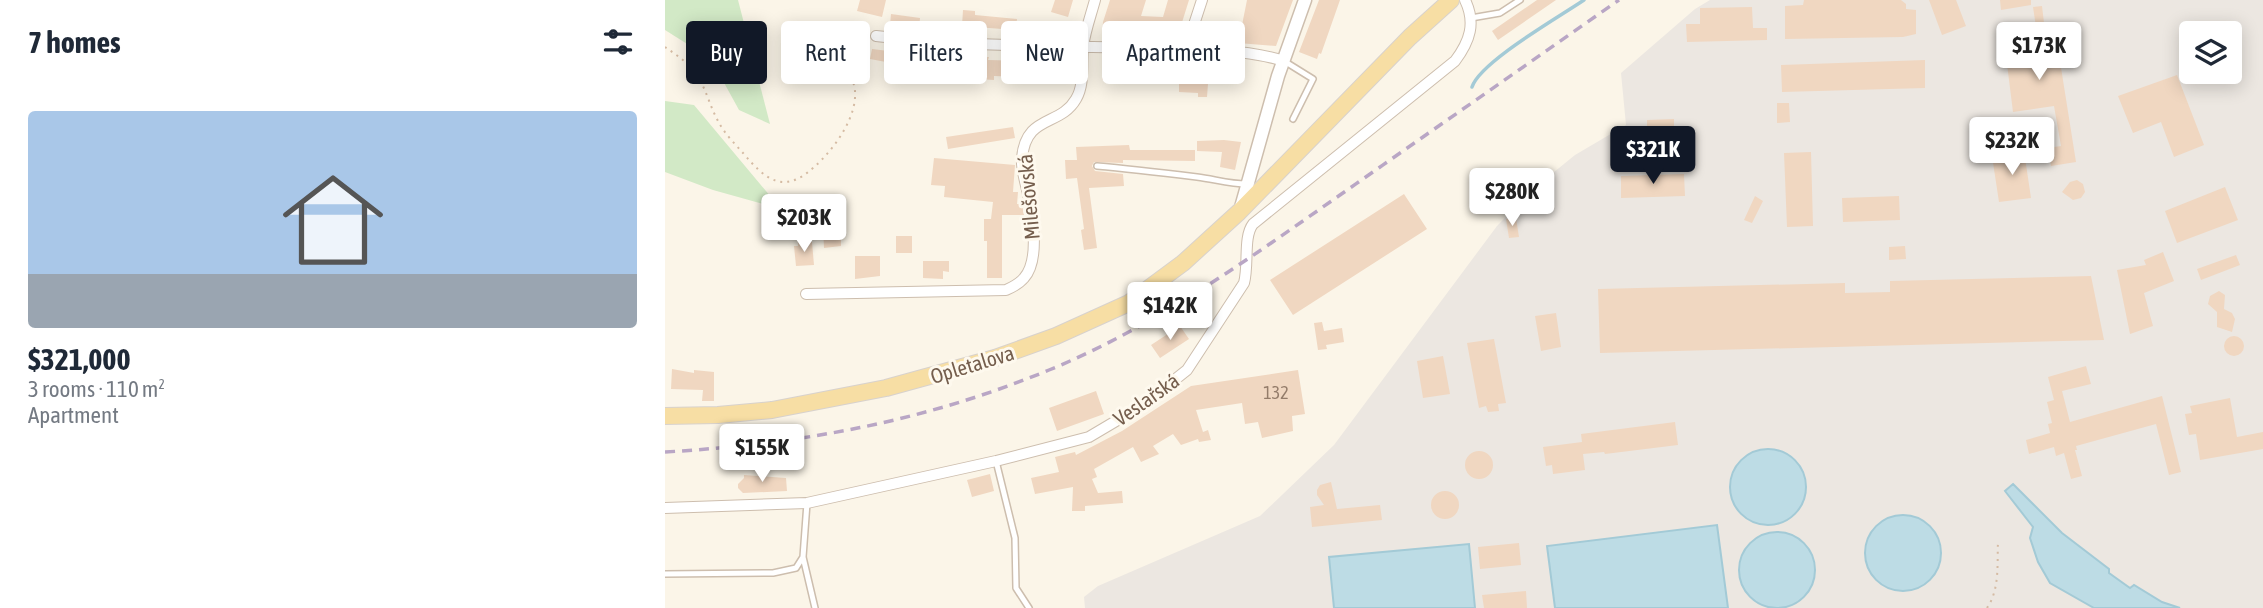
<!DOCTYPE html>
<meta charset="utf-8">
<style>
:root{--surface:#fff;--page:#f2f2f3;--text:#1f2937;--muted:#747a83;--accent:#111827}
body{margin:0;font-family:"Asap Condensed",sans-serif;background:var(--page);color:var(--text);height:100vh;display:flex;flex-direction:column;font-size:26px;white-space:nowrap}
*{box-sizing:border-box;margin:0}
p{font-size:23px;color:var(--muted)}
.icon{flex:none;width:38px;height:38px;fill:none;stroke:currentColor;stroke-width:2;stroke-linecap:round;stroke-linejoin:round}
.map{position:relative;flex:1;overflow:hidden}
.side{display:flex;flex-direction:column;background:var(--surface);width:665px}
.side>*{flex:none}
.guide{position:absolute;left:21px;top:21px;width:665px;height:63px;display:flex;gap:14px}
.tools{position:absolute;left:1514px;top:21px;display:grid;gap:14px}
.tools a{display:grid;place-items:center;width:63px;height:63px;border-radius:7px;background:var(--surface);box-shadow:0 4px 18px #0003;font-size:35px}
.price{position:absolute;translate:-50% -60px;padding:0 16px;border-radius:7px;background:#fff;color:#222;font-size:23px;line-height:46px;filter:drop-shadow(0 2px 4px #0008)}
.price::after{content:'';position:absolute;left:50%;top:42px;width:21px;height:16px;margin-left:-10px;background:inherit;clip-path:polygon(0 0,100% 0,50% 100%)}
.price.selected{background:var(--accent);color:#fff}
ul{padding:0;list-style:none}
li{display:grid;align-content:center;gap:14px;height:371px;padding:0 28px}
li span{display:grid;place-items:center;height:217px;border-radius:7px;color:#555}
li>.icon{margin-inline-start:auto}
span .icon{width:126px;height:126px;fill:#fffc;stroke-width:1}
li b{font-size:30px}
h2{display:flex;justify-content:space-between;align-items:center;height:84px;padding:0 28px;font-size:30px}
.chip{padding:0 24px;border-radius:7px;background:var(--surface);box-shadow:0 4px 18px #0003;font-size:24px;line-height:63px}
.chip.selected{background:var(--accent);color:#fff}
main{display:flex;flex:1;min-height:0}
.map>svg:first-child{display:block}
.industrial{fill:#ece7e1;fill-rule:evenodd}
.green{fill:#d2e9c6}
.water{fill:#bddce5;stroke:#a3cad6;stroke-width:2}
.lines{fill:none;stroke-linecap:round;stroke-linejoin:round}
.stream{stroke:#a3cad6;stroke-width:3.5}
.building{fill:#f0d7c1}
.service-casing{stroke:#cdbeae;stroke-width:8}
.minor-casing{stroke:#cdbeae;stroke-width:12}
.tertiary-casing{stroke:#cdbeae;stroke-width:15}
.primary-casing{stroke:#d8d2cd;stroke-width:18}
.path{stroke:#d5bba3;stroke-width:2;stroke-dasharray:2 5;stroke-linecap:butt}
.service{stroke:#fff;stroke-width:5}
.minor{stroke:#fff;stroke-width:10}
.tertiary{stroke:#fff;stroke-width:12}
.primary{stroke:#f7dea4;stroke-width:16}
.rail{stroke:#b9a6c5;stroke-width:3.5;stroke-dasharray:10 7;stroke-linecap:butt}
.labels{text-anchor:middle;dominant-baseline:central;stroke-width:6;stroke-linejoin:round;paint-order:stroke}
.number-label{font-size:18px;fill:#947c6a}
.street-label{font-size:21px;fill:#755e4d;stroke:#fef9ee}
</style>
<main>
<section class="side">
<h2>7 homes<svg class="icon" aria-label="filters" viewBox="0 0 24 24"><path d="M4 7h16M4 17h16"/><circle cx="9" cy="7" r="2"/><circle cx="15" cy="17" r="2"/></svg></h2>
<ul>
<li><span style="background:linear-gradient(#a9c7e8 75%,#9aa5b1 0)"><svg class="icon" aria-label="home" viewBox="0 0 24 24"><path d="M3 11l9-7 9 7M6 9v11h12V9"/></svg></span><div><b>$321,000</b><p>3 rooms · 110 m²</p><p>Apartment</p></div></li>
</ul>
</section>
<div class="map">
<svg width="1598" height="608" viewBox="0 0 1598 608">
<rect width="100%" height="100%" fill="#fbf5e8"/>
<!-- industrial -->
<path class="industrial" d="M1045 0H1598V608H1515L1497 602 1491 608H420L419 597 433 586 595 516 669 445 832 226 867 190 910 155 961 125 956 73 1030 9ZM1526 33H1564V72H1526Z"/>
<!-- green -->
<path class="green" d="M0 0H73L105 124 74 110 46 59 0 30Z
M0 101 29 105 116 209 48 190 0 172Z"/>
<!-- water -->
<path class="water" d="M1065 487a38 38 0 1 1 76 0a38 38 0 1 1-76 0Z
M1348 484 1397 533 1444 569V573L1465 588 1469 585 1497 602 1515 608H1429L1385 583 1373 562 1365 538 1368 527 1340 491Z
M1200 553a38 38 0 1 1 76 0a38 38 0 1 1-76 0Z
M1052 525 1063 608H890L882 546Z
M1074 570a38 38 0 1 1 76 0a38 38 0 1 1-76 0Z
M804 544 810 608H669L664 557Z"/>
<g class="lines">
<!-- stream -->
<path class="stream" d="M807 87C815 62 894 17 919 0"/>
</g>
<!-- building -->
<path class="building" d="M195 0H221L217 17 192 11Z
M390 0H408L403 17 386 12Z
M445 0H481L476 16 498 17 503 0H524L514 32 507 37 437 34 438 22Z
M582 0H628L611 46 536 40 537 26 577 25Z
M654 0H675L656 54 654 53 652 59 634 52Z
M872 0H891L833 40 827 31Z
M1139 0H1236L1241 4V9L1251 10V34L1238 37 1120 39V6L1138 5Z
M1264 0H1291L1301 26 1277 35Z
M1335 0H1366V5L1336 10Z
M1377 6 1383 57 1394 55 1411 162 1386 166 1383 148 1396 146 1389 106 1348 112 1338 32 1371 27 1368 7Z
M1087 7 1088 28H1102V40L1022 42 1021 24H1035V8Z
M298 10 310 11V15L352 19 351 30 297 26Z
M226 14 255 18 254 29 225 25Z
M207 49 282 58 324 57 323 60 397 62 396 79 329 76V80L282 77V75L220 66 221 62 205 59Z
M1260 60V88L1117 92 1116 65Z
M437 62 555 67V84H543L542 97H533V93L514 92V77L455 76V80H437Z
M1512 75 1539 145 1509 157 1496 122 1468 133 1453 96Z
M1112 103H1124L1125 122 1112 123Z
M1009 119V129H982V120Z
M348 127 350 138 283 149 281 137Z
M559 140 576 142 570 170 555 167 557 152 532 151V141Z
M464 145 465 150H530V161L458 160V163L429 162 427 166 430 171 458 174 459 186 424 188 432 248 419 250 416 230 419 229 412 178 401 179 400 160H412L411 147Z
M1359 151 1366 198 1334 202 1327 156Z
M1146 152 1148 226 1122 227 1119 153Z
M269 158 350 165 348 192H353L352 204H357L359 215H337V278H322V241H319V219H326L328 202 279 197 280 186 266 185Z
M1019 174 1020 196 956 198V176Z
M1412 180 1418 184 1420 192 1416 198 1408 200 1397 192 1405 182Z
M1560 187 1573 220 1512 243 1500 211Z
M739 194 762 229 628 315 605 280Z
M1090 196 1098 201 1087 223 1079 220Z
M1234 196 1235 220 1178 222 1177 198Z
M851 218 854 237 844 238 841 219Z
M170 226 176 228V246L159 248 158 227Z
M231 236H247V253H231Z
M133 242H147L149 265 131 266 129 246H133Z
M1240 246 1241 259 1224 260V247Z
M1498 252 1509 281 1479 293 1488 326 1465 334 1452 270 1481 265 1479 260Z
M1571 255 1575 265 1536 280 1532 269Z
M190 256H215V276L190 279Z
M258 261H284V272L278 271V279L258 278Z
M1426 276 1439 340 935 353 933 289 1180 283V293L1225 292V281Z
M1554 291 1560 295 1559 309 1567 313 1570 319 1567 332 1552 327V312L1543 304 1545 296Z
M891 313 896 347 876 351 870 316Z
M657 322 659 331 677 328 679 342 661 345 662 349 653 350 649 323Z
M515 326 524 339 495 358 486 345Z
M1559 346a10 10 0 1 1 20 0a10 10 0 1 1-20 0Z
M829 339 841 403 833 404 834 411 823 412 821 406 814 408 802 343Z
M778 356 785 394 758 398 752 361Z
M1421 366 1426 384 1397 391 1405 422 1497 396 1516 472 1504 475 1491 424 1411 446 1412 450H1410L1417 476 1406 479 1399 453 1391 456 1389 447 1364 454 1361 440 1385 433 1383 424 1387 423 1382 402 1389 400 1383 377Z
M7 369 29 373V370L49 372V401H37L38 390 6 389Z
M633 370 640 414 627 416 628 431 597 438 593 422 580 424 577 403 531 410 538 432 543 430 546 440 534 442 533 439 516 445 508 434 488 446 494 454 476 462 468 447 429 469 432 477 427 479 433 493 457 491 458 503 420 506V511H407L408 487 370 494 366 478 394 472 390 457 410 452 411 455 457 431 526 386Z
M431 391 439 414 392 431 384 408Z
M1565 398 1572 437 1598 432V449L1535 460 1531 434 1524 435 1520 414 1527 413 1525 406Z
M1010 422 1013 445 940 454 939 452 918 454 920 470 888 474 887 465 881 466 878 447 917 442 916 434Z
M800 465a14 14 0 1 1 28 0a14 14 0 1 1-28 0Z
M325 474 329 491 307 497 302 480Z
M79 475 121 478 122 491 78 493 73 488V484L79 478Z
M666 482 672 509 715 505 717 520 647 527 645 507 659 505 652 495V490L655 485Z
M766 505a14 14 0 1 1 28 0a14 14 0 1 1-28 0Z
M854 543 856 565 815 569 813 547Z
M861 591 862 608H819L817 595Z"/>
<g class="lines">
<!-- service casing -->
<g class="service-casing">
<path id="service" d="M806 18 835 13 855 0
M619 61 648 79 628 119
M432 166C466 169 499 173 532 177 549 179 564 184 582 184
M331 461 350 538 351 588 364 608
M142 503 138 557 150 608
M0 574 108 573 131 568 138 557"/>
</g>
<!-- minor casing -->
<g class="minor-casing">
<path id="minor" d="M211 36C297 46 384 46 471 48 518 49 574 47 619 61
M521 49 537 0
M141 294 341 290C348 287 354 284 359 278 376 259 367 213 362 190 360 180 356 169 357 158 361 114 395 127 411 99 420 84 416 64 418 47 420 31 426 15 430 0
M0 508 142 503 331 461 424 437 478 405 522 370 579 283C584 265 578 237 588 224L790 61C805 41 811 23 800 0"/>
</g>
<!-- tertiary casing -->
<g class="tertiary-casing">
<path id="tertiary" d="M575 211 613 76 640 0"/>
</g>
<!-- primary casing -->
<g class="primary-casing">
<path id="primary" d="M0 416 53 415 107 410 221 388 330 358 391 336 464 303 518 263 574 212 745 37 786 0"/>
</g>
<!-- path -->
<path class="path" d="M0 47C10 54 21 61 29 71 40 85 44 104 52 119 58 132 69 143 78 153 100 179 118 195 148 168 169 150 196 113 189 85 184 69 174 56 173 39L177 35 199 36
M1322 608C1335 589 1332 564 1333 542"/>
<!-- service -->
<use href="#service" class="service"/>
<!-- minor -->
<use href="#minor" class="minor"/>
<!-- tertiary -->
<use href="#tertiary" class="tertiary"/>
<!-- primary -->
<use href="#primary" class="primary"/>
<!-- rail -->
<path class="rail" d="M0 452C135 444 258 422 384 370 489 327 582 260 675 195 768 130 861 65 954 0"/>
</g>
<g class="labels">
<!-- number labels -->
<g class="number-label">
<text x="611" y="392">132</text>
</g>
<!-- street labels -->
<g class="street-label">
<text transform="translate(363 197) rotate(-95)">Milešovská</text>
<text transform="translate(307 364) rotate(-17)">Opletalova</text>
<text transform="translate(481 399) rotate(-35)">Veslařská</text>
</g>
</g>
</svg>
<div class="tools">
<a><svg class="icon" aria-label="layers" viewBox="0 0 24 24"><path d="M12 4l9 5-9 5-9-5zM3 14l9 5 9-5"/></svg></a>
</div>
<b class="price" style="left:1374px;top:82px">$173K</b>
<b class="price" style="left:1347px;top:177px">$232K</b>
<b class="price selected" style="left:988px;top:186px">$321K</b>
<b class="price" style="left:847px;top:228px">$280K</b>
<b class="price" style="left:139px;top:254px">$203K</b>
<b class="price" style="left:505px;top:342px">$142K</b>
<b class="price" style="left:97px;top:484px">$155K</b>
<div class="guide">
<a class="chip selected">Buy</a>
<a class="chip">Rent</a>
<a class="chip">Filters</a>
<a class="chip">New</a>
<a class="chip">Apartment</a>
</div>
</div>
</main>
